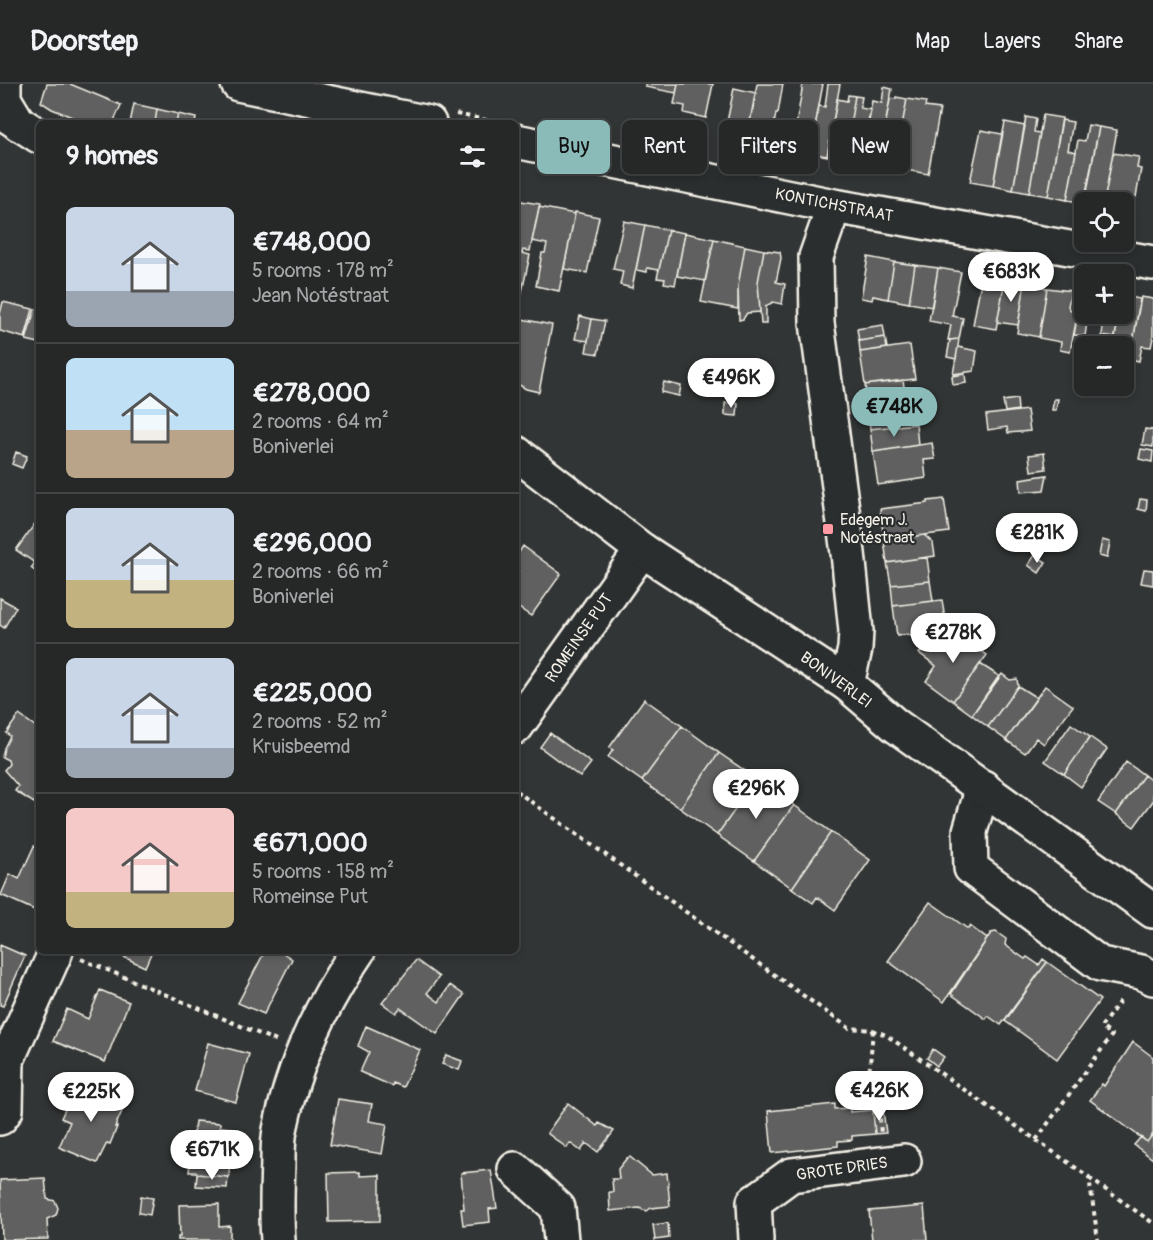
<!DOCTYPE html>
<meta charset="utf-8">
<style>
:root{--surface:#262828;--page:#323434;--text:#f1f3f6;--muted:#a4a6a8;--line:#424445;--accent:#8bbbb9}
body{margin:0;font-family:Pangolin,sans-serif;background:var(--page);color:var(--text);height:100vh;display:flex;flex-direction:column;font-size:22px;white-space:nowrap}
*{box-sizing:border-box;margin:0}
p{font-size:20px;color:var(--muted)}
.icon{flex:none;width:33px;height:33px;fill:none;stroke:currentColor;stroke-width:2;stroke-linecap:round;stroke-linejoin:round}
.map{position:relative;flex:1;overflow:hidden}
.panel{position:absolute;left:36px;top:36px;width:483px;height:834px;display:flex;flex-direction:column;background:var(--surface);border-radius:9px;box-shadow:0 3px 9px #0003,0 0 0 2px var(--line)}
.panel>*{flex:none}
.banner{position:absolute;left:537px;top:36px;width:525px;height:54px;display:flex;gap:12px}
.controls{position:absolute;left:1074px;top:108px;display:grid;gap:12px}
.controls a{display:grid;place-items:center;width:60px;height:60px;border-radius:9px;background:var(--surface);box-shadow:0 3px 9px #0003,0 0 0 2px var(--line);font-size:30px}
.price{position:absolute;translate:-50% -51px;padding:0 14px;border-radius:21px;background:#fff;color:#222;font-size:20px;line-height:39px;filter:drop-shadow(0 2px 3px #0008)}
.price::after{content:'';position:absolute;left:50%;top:36px;width:18px;height:14px;margin-left:-9px;background:inherit;clip-path:polygon(0 0,100% 0,50% 100%)}
.price.selected{background:var(--accent);color:#111}
ul{padding:0;list-style:none}
li{display:flex;align-items:center;gap:18px;height:150px;padding:0 30px}
li+li{border-top:2px solid var(--line)}
li span{display:grid;place-items:center;flex:none;width:168px;height:120px;border-radius:9px;color:#555}
li>.icon{margin-inline-start:auto}
span .icon{width:72px;height:72px;fill:#fffc;stroke-width:1}
li b{font-size:26px}
h2{display:flex;justify-content:space-between;align-items:center;height:72px;padding:0 30px;font-size:26px}
.chip{padding:0 21px;border-radius:9px;background:var(--surface);box-shadow:0 3px 9px #0003,0 0 0 2px var(--line);font-size:21px;line-height:54px}
.chip.selected{background:var(--accent);color:#111}
header{display:flex;align-items:center;gap:36px;box-sizing:border-box;height:84px;padding:0 30px;background:var(--surface);border-bottom:2px solid var(--line)}
header strong{font-size:28px}
nav{display:flex;gap:33px;margin-inline-start:auto;font-size:21px}
.map>svg:first-child{display:block}
.building{fill:#5f605f;stroke:#f4f1e8;stroke-width:1.5}
.lines{fill:none;stroke-linecap:round;stroke-linejoin:round}
.minor-casing{stroke:#f4f1e8;stroke-width:38}
.major-casing{stroke:#f4f1e8;stroke-width:38}
.path{stroke:#f4f1e8;stroke-width:4;stroke-dasharray:4.5 4.5;stroke-linecap:butt}
.minor{stroke:#2a2d2e;stroke-width:33}
.major{stroke:#2a2d2e;stroke-width:33}
.poi-dot{fill:#ff9aa2;stroke:#2a2d2e;stroke-width:2}
.labels{text-anchor:middle;dominant-baseline:central;stroke-width:4.5;stroke-linejoin:round;paint-order:stroke}
.street-label{font-size:16px;fill:#f4f1e8;stroke:#2a2d2e}
.poi-label{font-size:16px;fill:#f4f1e8;stroke:#2a2d2e;text-anchor:start}
</style>
<header>
<strong>Doorstep</strong>
<nav><a>Map</a><a>Layers</a><a>Share</a></nav>
</header>
<div class="map">
<svg width="1153" height="1156" viewBox="0 0 1153 1156">
<rect width="100%" height="100%" fill="#323535"/>
<filter id="ink" filterUnits="userSpaceOnUse"><feTurbulence type="fractalNoise" baseFrequency=".0167" numOctaves="2"/><feDisplacementMap in="SourceGraphic" scale="12" xChannelSelector="R" yChannelSelector="G"/><feConvolveMatrix kernelMatrix="1 2 1 2 8 2 1 2 1" color-interpolation-filters="sRGB"/></filter>
<g filter="url(#ink)">
<!-- building -->
<path class="building" d="M47 0H70L121 21 113 39H87L52 25 41 18Z
M645 0H678L676 9 645 3Z
M678 0H713L706 34 684 29 685 22 674 20Z
M757 0H783L778 29H776L773 47 749 43Z
M803 0H823L810 69 792 65Z
M828 0H840L827 72 810 69 819 22 825 23Z
M884 3 892 5 878 81 861 78 872 17 882 19Z
M734 4 756 9 749 43 727 38Z
M848 11 855 12 844 75 827 72 837 15 847 17Z
M855 12 862 13 860 24 871 26 861 78 844 75Z
M896 13 907 15 894 84 878 81 890 14 896 15Z
M907 15 926 18 925 23 940 25 928 90 894 84Z
M134 20 157 25 155 39H130Z
M157 25 178 30 176 39H155Z
M178 30 196 34 195 39H176Z
M1043 31 1062 34 1048 112 1029 109Z
M1026 33 1036 35 1034 48 1040 49 1029 109 1013 106Z
M1062 36 1073 38 1068 66 1076 68 1067 116 1048 112Z
M1005 38 1025 42 1013 106 993 102Z
M1088 41 1099 43 1084 119 1067 116 1078 56 1085 57Z
M1099 43 1117 46 1104 118H1085Z
M981 46 1002 50 993 102 970 98Z
M1113 69 1139 73 1137 84 1141 85 1136 113 1129 112 1127 126H1124V118H1104Z
M516 115 521 116 516 142Z
M521 117 540 120 530 167 523 166 522 169 530 171 520 217H516V142Z
M539 123 575 130 559 207 536 202 542 169H545L547 160 532 157Z
M575 128 599 133 587 189 564 185Z
M624 137 645 141 632 204 620 201 623 187 613 185Z
M645 141 668 146 659 186 647 184V188L636 186Z
M668 146 685 149 675 201 664 199 665 195 657 194Z
M685 149 714 155 705 197 677 192Z
M714 155 745 162 738 202V225L701 218Z
M745 162 764 166 758 198 760 228 747 229 743 235 739 236 738 202Z
M764 166 780 168 781 174 776 198 785 200 782 220 773 218 766 222V240H761L758 198Z
M868 173 894 178 888 215 873 212 872 216 861 214Z
M894 178 915 181 909 219 888 215Z
M915 181 938 184 932 223 909 219Z
M938 184 961 188 952 232 963 234 959 255 948 256 951 241 929 237Z
M982 192 1005 196 996 245 973 241Z
M1005 196 1025 199 1018 241 997 238Z
M1025 199 1047 204 1039 253 1017 249Z
M1047 204 1071 207 1068 222 1071 227 1078 228 1070 268 1060 266 1061 258 1039 254Z
M1124 212 1140 215 1130 276 1124 275V262H1113L1119 230H1124Z
M1141 213 1153 215V254L1151 263 1142 262 1139 277 1130 275Z
M3 218 33 225 25 254 0 247V230Z
M35 225 39 226V259L26 256Z
M1078 229 1088 231 1085 252 1074 251Z
M1093 230H1119L1115 254 1102 252 1103 242 1090 240Z
M580 232 592 235 588 257 575 255Z
M517 234 552 241 539 308 526 305 516 299Z
M592 235 605 237 598 270 586 268Z
M883 241 885 253 859 257 857 245Z
M885 253 887 264 860 268 859 257Z
M959 255 956 275 947 273 950 256Z
M910 261 915 295 865 301 860 268Z
M958 263 977 267 974 287 953 290Z
M1084 274V282L1077 283 1076 275Z
M965 290 966 299 953 301 952 292Z
M903 296 906 318 868 323 865 301Z
M664 298 681 302 679 312 661 308Z
M1017 315 1018 326 1005 328 1003 317Z
M1054 315H1058L1056 326H1052Z
M913 317 916 340 870 345 868 323Z
M725 319H738L737 332 725 331Z
M1027 326 1030 347 1008 349 1007 343 988 346 986 331Z
M916 340 918 361 873 368 870 345Z
M1145 345 1153 346V363L1142 361Z
M932 359 935 375 924 376 926 394 878 401 873 368Z
M1141 365 1153 367 1152 378 1139 375Z
M16 368 27 372 22 384 12 380Z
M1044 369 1046 385 1031 387 1029 371Z
M1047 391 1044 406 1021 408 1020 395Z
M944 415 949 448 884 456 880 425 928 419V417Z
M1140 415 1147 416 1146 427 1138 425Z
M39 434V490L31 484 35 479 16 466Z
M1025 444 1027 456 1014 458 1012 446Z
M924 451 933 459 935 472 887 479 884 456Z
M1102 456 1110 458 1107 474 1099 472Z
M523 462 561 490 531 532 516 522V491L519 487 516 486V473Z
M1035 471 1046 478 1039 489 1028 481Z
M927 473 930 497 891 501 887 479Z
M1144 485 1153 486V501L1141 499Z
M930 497 933 517 893 522 891 501Z
M0 514 16 523 4 544 0 541Z
M942 516 946 542 956 549 928 564 908 550 897 552 893 522Z
M956 549 987 571 953 617 926 597 936 582 919 569Z
M980 580 999 592 972 631 953 617Z
M1002 590 1010 596 1017 595 1018 602 988 643 972 631Z
M1018 602 1037 614 1006 656 988 643Z
M1045 602 1073 622 1044 660 1036 654 1025 669 1006 656Z
M644 615 682 642 642 697 608 673 613 666 609 664Z
M19 631 39 645V712L34 719 15 707 18 702 4 686 9 680 8 676 2 673 4 664 10 652 6 649Z
M1071 640 1090 653 1064 690 1045 677Z
M682 642 719 669 680 724 642 697Z
M550 649 591 679 580 693 540 663Z
M1090 653 1107 665 1081 703 1064 690Z
M719 669 757 695 717 751 680 724Z
M1126 678 1144 691 1116 730 1098 718Z
M1144 691 1153 698V717L1134 743 1116 730Z
M757 695 794 721 754 777 717 751Z
M794 721 831 748 792 804 754 777Z
M831 748 870 776 835 826 817 813 813 819 792 804Z
M34 762 39 764V828L1 811 10 790 19 795Z
M930 818 968 845 970 842 987 855 944 918 888 877Z
M996 848 1006 855 1005 861 1025 875 1027 873 1039 881 1043 875 1047 878 1001 941 988 932 986 935 951 910 991 849Z
M0 861 25 872 3 922 0 921Z
M111 867H152L145 883Z
M265 867 272 869 280 867 292 875 264 930 238 919Z
M416 876 439 893 427 909 439 918 450 901 464 911 437 950 400 924 396 929 382 919Z
M1047 878 1100 916 1057 975 1005 937Z
M100 906 129 918 105 978 53 957 67 925 88 935Z
M366 942 420 966 403 1003 393 999 392 1002 360 988 369 968 358 962Z
M1133 958 1153 973V1050L1147 1058 1090 1016 1102 1000 1104 1002Z
M208 959 249 970 236 1018 195 1007Z
M933 965 944 973 937 982 927 974Z
M446 971 462 977 459 986 442 980Z
M100 1004 124 1015 126 1018 115 1043H117L110 1060 107 1059 97 1079 59 1063 70 1038 61 1034 74 1006 92 1014 96 1005Z
M338 1015 372 1020 369 1037 387 1040 382 1070 330 1061Z
M568 1019 597 1042 599 1039 614 1047 598 1068 586 1059 581 1067 570 1059 567 1064 547 1049Z
M835 1020V1025L850 1024V1028L873 1026 875 1050 852 1052V1056L838 1057V1062L772 1069 768 1027Z
M883 1026 886 1049 875 1050 873 1027Z
M195 1037 220 1039V1043L231 1044 229 1093 197 1090V1088H189Z
M1153 1050V1075L1134 1061 1141 1053 1147 1058Z
M630 1073 652 1091 667 1089 670 1122 651 1124 647 1127 639 1124 610 1127 609 1108H613L612 1095H619L618 1085 627 1074Z
M491 1086 497 1124 489 1125 490 1138 463 1141 461 1125H464L461 1089Z
M360 1088V1092L380 1091V1137L329 1138 328 1089Z
M197 1090 228 1093 227 1104 196 1102Z
M45 1094 47 1115 55 1117 58 1124 56 1131 47 1135 48 1155 2 1156 0 1096Z
M141 1112 153 1114 150 1131 139 1129Z
M219 1120V1143L230 1142V1156H178V1153H180L179 1121Z
M924 1122 927 1156H872L869 1127Z
M668 1139 669 1154 655 1156 653 1141Z"/>
<g class="lines">
<!-- minor casing -->
<g class="minor-casing">
<path id="minor" d="M4 0V15L19 40
M238 0 429 39
M516 57 834 122 1153 179
M834 122 816 173 817 239 848 469 856 547 855 565 847 600
M516 643 642 466
M983 703 970 747 971 784 1100 880 1141 888 1153 894
M0 1034 6 1026 7 976 56 867
M515 1085 558 1124 561 1156
M278 1156C276 1130 277 1104 278 1078 278 1068 278 1056 280 1046 293 981 321 921 358 867
M756 1156 754 1118 791 1091 904 1077"/>
</g>
<!-- major casing -->
<g class="major-casing">
<path id="major" d="M0 27 39 52
M516 369 642 466 847 600 895 641 1153 827"/>
</g>
<!-- path -->
<path class="path" d="M456 30 496 38
M516 707 849 944 873 946 886 951 1089 1093 1098 1156
M81 875 279 958
M873 946 869 992 879 1022 881 1051
M1036 1056 1112 951 1101 943 1122 914
M1089 1094 1153 1139"/>
<!-- minor -->
<use href="#minor" class="minor"/>
<!-- major -->
<use href="#major" class="major"/>
</g>
</g>
<!-- markers -->
<rect class="poi-dot" x="822" y="439" width="12" height="12" rx="3"/>
<g class="labels">
<!-- street labels -->
<g class="street-label">
<text transform="translate(834 121) rotate(11)">KONTICHSTRAAT</text>
<text transform="translate(579 554) rotate(-55)">ROMEINSE PUT</text>
<text transform="translate(836 596) rotate(36)">BONIVERLEI</text>
<text transform="translate(842 1085) rotate(-8)">GROTE DRIES</text>
</g>
<!-- poi labels -->
<g class="poi-label">
<text x="840" y="436">Edegem J.<tspan x="840" dy="18">Notéstraat</tspan></text>
</g>
</g>
</svg>
<div class="controls">
<a><svg class="icon" aria-label="locate" viewBox="0 0 24 24"><circle cx="12" cy="12" r="6"/><path d="M12 2v4M12 18v4M2 12h4M18 12h4"/></svg></a>
<a>+</a>
<a>−</a>
</div>
<b class="price" style="left:1011px;top:219px">€683K</b>
<b class="price" style="left:731px;top:325px">€496K</b>
<b class="price selected" style="left:894px;top:354px">€748K</b>
<b class="price" style="left:1037px;top:480px">€281K</b>
<b class="price" style="left:953px;top:580px">€278K</b>
<b class="price" style="left:756px;top:736px">€296K</b>
<b class="price" style="left:879px;top:1038px">€426K</b>
<b class="price" style="left:91px;top:1039px">€225K</b>
<b class="price" style="left:212px;top:1097px">€671K</b>
<div class="banner">
<a class="chip selected">Buy</a>
<a class="chip">Rent</a>
<a class="chip">Filters</a>
<a class="chip">New</a>
</div>
<section class="panel">
<h2>9 homes<svg class="icon" aria-label="filters" viewBox="0 0 24 24"><path d="M4 7h16M4 17h16"/><circle cx="9" cy="7" r="2"/><circle cx="15" cy="17" r="2"/></svg></h2>
<ul>
<li><span style="background:linear-gradient(#c9d6e8 70%,#9aa5b1 0)"><svg class="icon" aria-label="home" viewBox="0 0 24 24"><path d="M3 11l9-7 9 7M6 9v11h12V9"/></svg></span><div><b>€748,000</b><p>5 rooms · 178 m²</p><p>Jean Notéstraat</p></div></li>
<li><span style="background:linear-gradient(#bfe0f5 60%,#b9a48a 0)"><svg class="icon" aria-label="home" viewBox="0 0 24 24"><path d="M3 11l9-7 9 7M6 9v11h12V9"/></svg></span><div><b>€278,000</b><p>2 rooms · 64 m²</p><p>Boniverlei</p></div></li>
<li><span style="background:linear-gradient(#c9d6e8 60%,#c2b280 0)"><svg class="icon" aria-label="home" viewBox="0 0 24 24"><path d="M3 11l9-7 9 7M6 9v11h12V9"/></svg></span><div><b>€296,000</b><p>2 rooms · 66 m²</p><p>Boniverlei</p></div></li>
<li><span style="background:linear-gradient(#c9d6e8 75%,#9aa5b1 0)"><svg class="icon" aria-label="home" viewBox="0 0 24 24"><path d="M3 11l9-7 9 7M6 9v11h12V9"/></svg></span><div><b>€225,000</b><p>2 rooms · 52 m²</p><p>Kruisbeemd</p></div></li>
<li><span style="background:linear-gradient(#f6c9c9 70%,#c2b280 0)"><svg class="icon" aria-label="home" viewBox="0 0 24 24"><path d="M3 11l9-7 9 7M6 9v11h12V9"/></svg></span><div><b>€671,000</b><p>5 rooms · 158 m²</p><p>Romeinse Put</p></div></li>
</ul>
</section>
</div>
